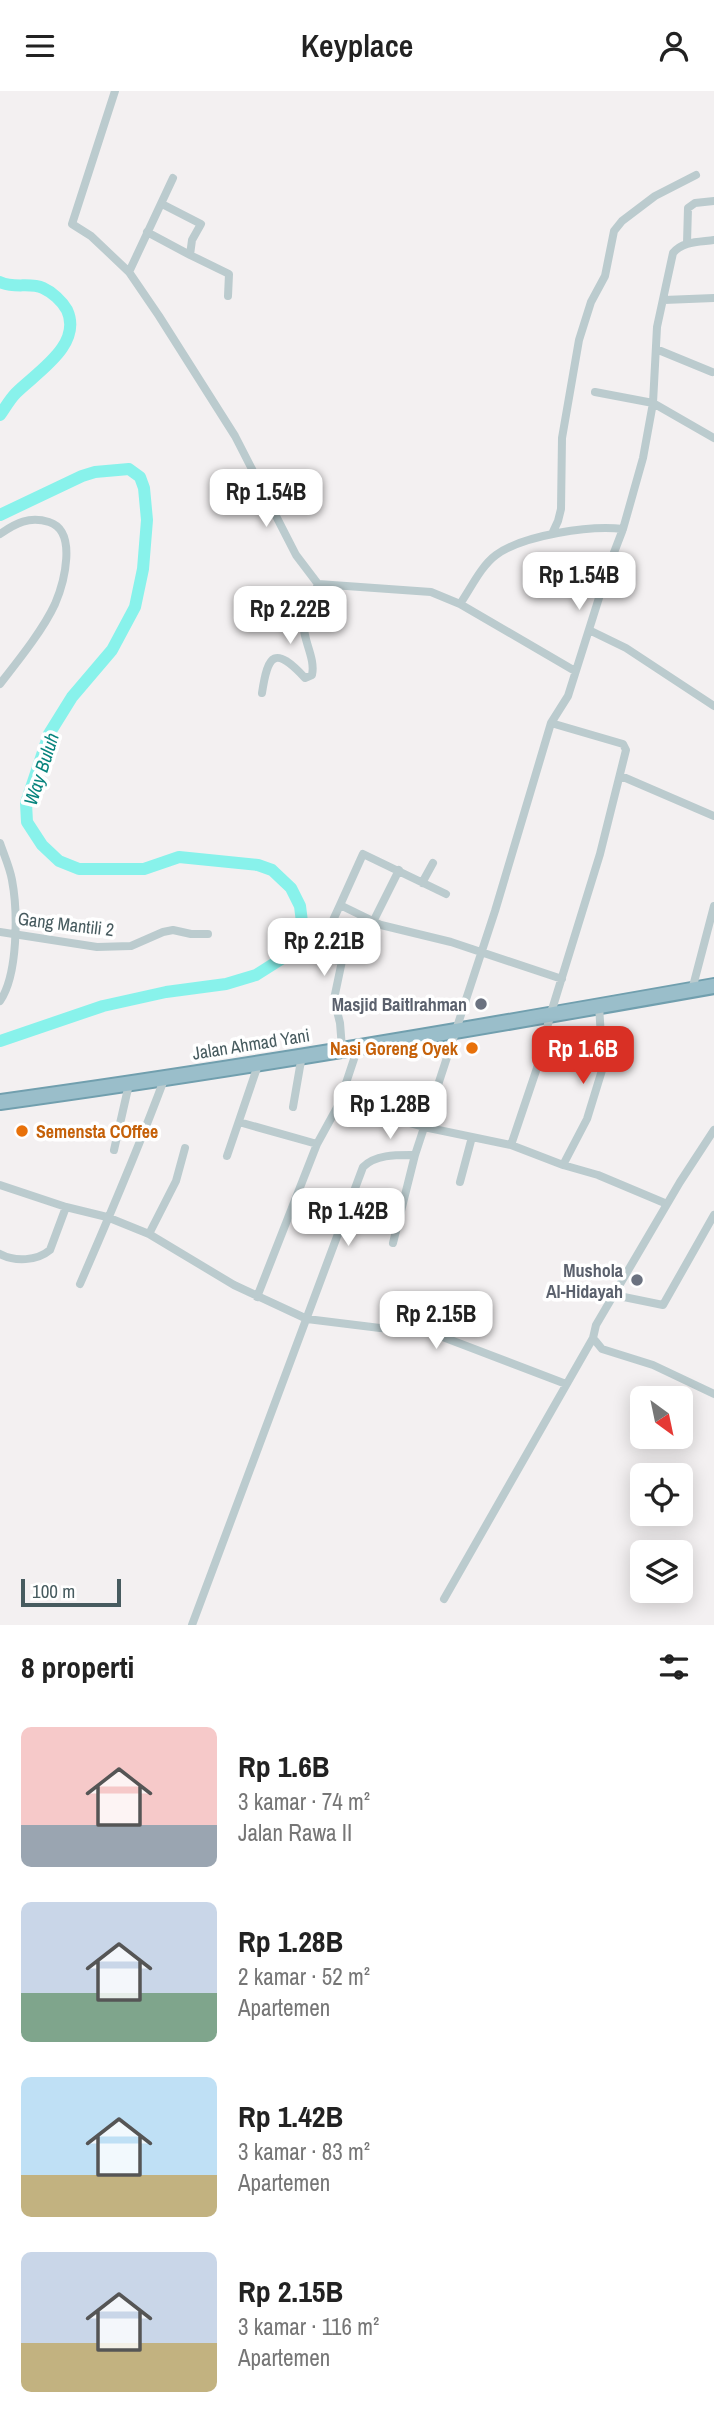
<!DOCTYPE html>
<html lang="id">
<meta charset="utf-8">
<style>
:root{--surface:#fff;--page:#f6f6f6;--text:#222;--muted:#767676;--accent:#d93025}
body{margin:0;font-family:"Archivo Narrow",sans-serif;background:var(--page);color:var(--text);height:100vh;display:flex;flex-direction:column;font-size:26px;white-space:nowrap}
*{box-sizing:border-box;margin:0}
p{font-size:23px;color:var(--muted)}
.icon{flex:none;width:38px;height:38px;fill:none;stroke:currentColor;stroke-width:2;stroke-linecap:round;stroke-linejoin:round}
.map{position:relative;height:1534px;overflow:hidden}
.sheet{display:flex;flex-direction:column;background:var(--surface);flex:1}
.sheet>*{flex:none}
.needle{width:46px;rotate:147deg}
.tools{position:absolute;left:630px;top:1295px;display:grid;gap:14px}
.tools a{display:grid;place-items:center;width:63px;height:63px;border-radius:10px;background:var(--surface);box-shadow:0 4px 18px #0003;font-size:35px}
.scale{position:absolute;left:21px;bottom:18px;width:100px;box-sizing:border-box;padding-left:7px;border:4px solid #475b5f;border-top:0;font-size:19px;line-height:24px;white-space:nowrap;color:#475b5f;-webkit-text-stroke:5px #fff;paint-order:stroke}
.price{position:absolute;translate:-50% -60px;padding:0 16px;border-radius:14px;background:#fff;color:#222;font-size:23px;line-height:46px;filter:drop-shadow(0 2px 4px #0008)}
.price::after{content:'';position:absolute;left:50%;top:42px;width:21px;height:16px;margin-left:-10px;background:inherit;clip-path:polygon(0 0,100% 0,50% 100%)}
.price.on{background:var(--accent);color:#fff}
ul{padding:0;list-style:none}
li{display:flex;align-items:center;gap:21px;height:175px;padding:0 21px}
li span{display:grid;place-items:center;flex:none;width:196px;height:140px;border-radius:10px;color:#555}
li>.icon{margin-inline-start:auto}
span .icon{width:84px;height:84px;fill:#fffc;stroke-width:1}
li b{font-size:30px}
h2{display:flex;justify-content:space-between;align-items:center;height:84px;padding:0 21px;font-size:30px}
header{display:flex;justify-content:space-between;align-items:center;height:91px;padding:0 21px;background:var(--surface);font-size:32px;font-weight:600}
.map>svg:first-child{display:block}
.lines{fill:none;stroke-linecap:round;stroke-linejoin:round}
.river{stroke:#88f2eb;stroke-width:12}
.trunk-casing{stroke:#719fae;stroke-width:18}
.minor{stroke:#bbcbce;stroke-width:8}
.trunk{stroke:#9abeca;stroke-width:14}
.worship-dot{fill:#6b7280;stroke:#fff;stroke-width:2.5}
.food-dot{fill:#e8710a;stroke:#fff;stroke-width:2.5}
.labels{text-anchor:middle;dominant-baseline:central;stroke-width:7;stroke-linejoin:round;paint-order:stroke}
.street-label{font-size:18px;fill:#475b5f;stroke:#fff}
.worship-label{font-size:18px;font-weight:bold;fill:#5b616d;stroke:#fff;text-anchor:end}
.food-label{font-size:18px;font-weight:bold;fill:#c56008;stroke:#fff;text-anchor:end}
.water-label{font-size:19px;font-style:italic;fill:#07847d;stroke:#fff}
</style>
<header><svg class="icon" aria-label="menu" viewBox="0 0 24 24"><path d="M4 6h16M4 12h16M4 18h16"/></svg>Keyplace<svg class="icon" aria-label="person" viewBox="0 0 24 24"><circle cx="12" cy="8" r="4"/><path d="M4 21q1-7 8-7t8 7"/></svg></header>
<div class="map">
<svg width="714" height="1534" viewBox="0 0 714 1534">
<rect width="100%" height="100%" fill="#f3f0f1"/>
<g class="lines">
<!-- river -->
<path class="river" d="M0 191C14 198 30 191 43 197 52 201 62 210 67 219 83 254 37 281 16 302 10 308 5 317 0 324
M0 424 82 385 95 381 129 378 140 386 144 397 147 429 143 478 135 516 112 559 72 606 49 643 26 712 27 731 42 754 59 770 79 778H144L179 766 258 774 272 779 291 797 300 815 302 831 299 848 286 865 256 884 226 893 166 901 103 915 0 950"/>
<!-- trunk casing -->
<g class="trunk-casing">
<path id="trunk" d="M0 1011C239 978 477 937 714 895"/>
</g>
<!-- minor -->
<path class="minor" d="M115 0 72 133 91 145 129 181 159 225 235 345 296 464 318 493 431 501 460 513 575 580
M162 113 201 133 192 149 190 164
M147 141 190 164 229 183 228 205
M687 152 688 117 695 112 714 110
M129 181 173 87
M664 209 714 207
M656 258 712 281
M595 301 653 312 714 347
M0 443C16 432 29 425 49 431 78 440 64 492 55 513 43 539 18 570 0 593
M552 443 558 430 561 418 562 347 579 249 591 211 605 185 614 140 622 130 655 105 696 84
M460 513C471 497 481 475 496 464 523 444 591 434 623 438
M589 539 626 557 714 615
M262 602C268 562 275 555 305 587L312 584C316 566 301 547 304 529 306 517 314 504 318 493
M621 685 714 725
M0 752C4 764 10 777 12 789 18 821 18 884 0 910
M422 792 433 772
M446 803 363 763 340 814 381 834 451 851 562 888
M340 814 328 840 319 867 342 870
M373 831 399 779
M0 841 97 856 131 855 163 841 173 839 191 843H208
M692 899 714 815
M342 957 340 932 334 908 342 870 364 827
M339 1013 424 1036 511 1054 563 1074 598 1084 667 1113
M293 1016 302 964
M239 1031 317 1053
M714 1039 680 1091 596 1234 593 1247 602 1258 653 1274 714 1303
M511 1054 537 977 550 925 600 763 626 659 623 653 551 632
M114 1059 129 993
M227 1065 259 971
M563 1074 587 1028 603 976 599 915
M460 1091 472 1046
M0 1094 66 1116 107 1126 149 1143 234 1194 307 1228 380 1237 427 1240 566 1293
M149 1143 176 1090 185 1057
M393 1152 415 1064 495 820 551 632 568 605 610 472 623 438 643 367 653 312 657 236 673 162C682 150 700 151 714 149
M0 1163C15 1171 37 1170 50 1159L66 1116
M80 1193C110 1124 139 1056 165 986
M614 1204 663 1214 714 1124
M257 1206 317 1053 339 1013 358 956
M444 1508 593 1247
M192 1534 363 1076C376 1063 398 1064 415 1064"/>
<!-- trunk -->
<use href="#trunk" class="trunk"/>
</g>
<!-- markers -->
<g class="worship-dot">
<circle cx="481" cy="913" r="7"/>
<circle cx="637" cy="1189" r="7"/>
</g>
<g class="food-dot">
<circle cx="472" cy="957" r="7"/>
<circle cx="22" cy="1040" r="7"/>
</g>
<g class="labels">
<!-- street labels -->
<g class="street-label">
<text transform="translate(66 833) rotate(7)">Gang Mantili 2</text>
<text transform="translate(251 953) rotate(-9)">Jalan Ahmad Yani</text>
</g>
<!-- worship labels -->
<g class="worship-label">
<text x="467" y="913">Masjid Baitlrahman</text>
<text x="623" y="1179">Mushola<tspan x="623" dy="21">Al-Hidayah</tspan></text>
</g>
<!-- food labels -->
<g class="food-label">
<text x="458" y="957">Nasi Goreng Oyek</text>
<text x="36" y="1040" text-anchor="start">Semensta COffee</text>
</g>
<!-- water labels -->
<g class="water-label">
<text transform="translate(41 678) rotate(-72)">Way Buluh</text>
</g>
</g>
</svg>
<div class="tools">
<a><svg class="needle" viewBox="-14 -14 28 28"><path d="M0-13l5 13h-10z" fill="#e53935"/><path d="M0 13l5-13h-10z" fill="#767676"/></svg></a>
<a><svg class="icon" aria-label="locate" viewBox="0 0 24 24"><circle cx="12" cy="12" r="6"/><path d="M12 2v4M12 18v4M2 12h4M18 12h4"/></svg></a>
<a><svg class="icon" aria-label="layers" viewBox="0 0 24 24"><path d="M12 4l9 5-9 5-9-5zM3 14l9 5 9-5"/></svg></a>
</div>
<div class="scale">100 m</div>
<b class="price" style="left:266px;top:438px">Rp 1.54B</b>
<b class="price" style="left:579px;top:521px">Rp 1.54B</b>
<b class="price" style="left:290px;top:555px">Rp 2.22B</b>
<b class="price" style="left:324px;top:887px">Rp 2.21B</b>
<b class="price on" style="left:583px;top:995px">Rp 1.6B</b>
<b class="price" style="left:390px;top:1050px">Rp 1.28B</b>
<b class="price" style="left:348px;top:1157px">Rp 1.42B</b>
<b class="price" style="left:436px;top:1260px">Rp 2.15B</b>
</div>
<section class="sheet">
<h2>8 properti<svg class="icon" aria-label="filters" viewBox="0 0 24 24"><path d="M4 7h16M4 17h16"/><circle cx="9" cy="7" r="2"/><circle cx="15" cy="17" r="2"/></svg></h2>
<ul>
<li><span style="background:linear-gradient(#f6c9c9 70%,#9aa5b1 0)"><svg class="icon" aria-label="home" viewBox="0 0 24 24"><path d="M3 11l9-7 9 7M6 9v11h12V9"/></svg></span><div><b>Rp 1.6B</b><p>3 kamar · 74 m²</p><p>Jalan Rawa II</p></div></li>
<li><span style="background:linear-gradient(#c9d6e8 65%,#7fa58c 0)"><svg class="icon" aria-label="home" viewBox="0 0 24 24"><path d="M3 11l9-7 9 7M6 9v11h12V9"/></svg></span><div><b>Rp 1.28B</b><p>2 kamar · 52 m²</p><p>Apartemen</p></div></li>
<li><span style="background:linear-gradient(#bfe0f5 70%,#c2b280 0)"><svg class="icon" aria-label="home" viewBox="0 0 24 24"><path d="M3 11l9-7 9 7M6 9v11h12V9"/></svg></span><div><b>Rp 1.42B</b><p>3 kamar · 83 m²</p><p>Apartemen</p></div></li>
<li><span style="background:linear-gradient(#c9d6e8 65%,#c2b280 0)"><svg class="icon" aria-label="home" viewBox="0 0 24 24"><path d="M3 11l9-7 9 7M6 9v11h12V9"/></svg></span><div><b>Rp 2.15B</b><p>3 kamar · 116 m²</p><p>Apartemen</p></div></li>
</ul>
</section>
